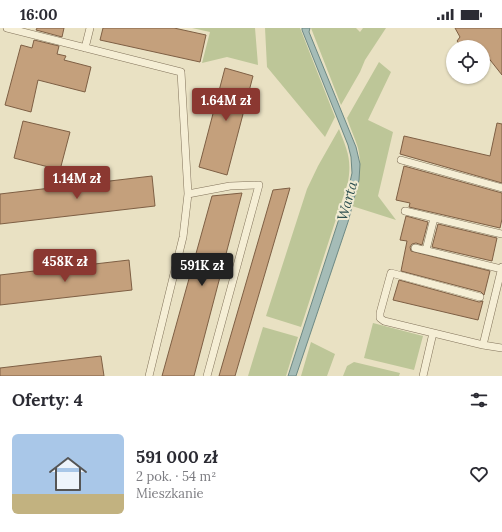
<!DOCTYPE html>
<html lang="pl">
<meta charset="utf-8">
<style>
:root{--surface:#fff;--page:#f7f7f7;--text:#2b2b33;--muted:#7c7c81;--accent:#8b3831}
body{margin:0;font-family:Lora,serif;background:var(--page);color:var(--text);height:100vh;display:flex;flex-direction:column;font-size:15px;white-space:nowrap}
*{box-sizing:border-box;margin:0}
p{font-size:13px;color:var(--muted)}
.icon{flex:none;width:22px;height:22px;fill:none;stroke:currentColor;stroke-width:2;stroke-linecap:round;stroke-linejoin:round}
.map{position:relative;height:348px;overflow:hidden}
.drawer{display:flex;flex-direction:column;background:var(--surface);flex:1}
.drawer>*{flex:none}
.controls{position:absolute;left:446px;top:12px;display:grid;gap:8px}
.controls a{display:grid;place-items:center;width:44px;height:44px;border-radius:50%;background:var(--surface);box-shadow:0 1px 3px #0004;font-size:20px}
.price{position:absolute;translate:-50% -34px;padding:0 9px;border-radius:4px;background:var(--accent);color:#fff;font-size:13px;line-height:26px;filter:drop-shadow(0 1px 2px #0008)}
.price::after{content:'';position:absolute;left:50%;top:24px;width:12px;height:9px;margin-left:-6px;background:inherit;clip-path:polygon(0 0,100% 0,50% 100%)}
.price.selected{background:#222;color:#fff}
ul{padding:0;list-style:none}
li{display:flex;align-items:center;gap:12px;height:100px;padding:0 12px}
li span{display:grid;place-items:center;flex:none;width:112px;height:80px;border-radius:6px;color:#555}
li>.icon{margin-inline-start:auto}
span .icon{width:48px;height:48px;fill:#fffc;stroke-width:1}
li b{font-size:17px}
h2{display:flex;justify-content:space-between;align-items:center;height:48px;padding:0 12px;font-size:17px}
.status{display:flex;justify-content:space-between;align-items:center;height:28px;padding:0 20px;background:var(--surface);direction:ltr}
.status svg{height:11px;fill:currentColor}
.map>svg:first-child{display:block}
.green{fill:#bdc698}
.water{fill:#a5bcb7;stroke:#6d8984}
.building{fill:#c4a07c;stroke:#7e5f44}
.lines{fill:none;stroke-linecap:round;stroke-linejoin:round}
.lane-casing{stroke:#82735b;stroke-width:8}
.lane{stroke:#f5eed5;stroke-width:7}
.labels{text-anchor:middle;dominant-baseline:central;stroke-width:4;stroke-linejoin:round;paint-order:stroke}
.water-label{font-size:14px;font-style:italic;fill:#2f5151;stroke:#f1ebd2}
</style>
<div class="status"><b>16:00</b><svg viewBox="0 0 49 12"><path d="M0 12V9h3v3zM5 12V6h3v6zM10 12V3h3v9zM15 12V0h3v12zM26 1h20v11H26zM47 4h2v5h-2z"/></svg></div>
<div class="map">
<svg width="502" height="348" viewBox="0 0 502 348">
<rect width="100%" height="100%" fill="#e9e1c3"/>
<!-- green -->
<path class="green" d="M192 0H255L258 37 227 29 202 35 210 4Z
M265 0H300L335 89 325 109 267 39Z
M311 0H356L360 4 363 0H386L365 32 360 44 341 77Z
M379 34 391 44 368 92 393 104 378 168 396 192 352 178C357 159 363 140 358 120 355 110 350 100 347 90Z
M339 101C347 122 352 131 348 154L301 299 266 288 307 161 318 138Z
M373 295 423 308 414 342 364 330Z
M263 299 298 309 286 348H248Z
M311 314 335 326 327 348H301Z
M354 334 400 345 399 348H343L347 338Z"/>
<!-- water -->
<path class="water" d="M302 0H310L309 4 356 119 360 136 359 152 348 194 296 348H288L348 163 352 145 351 129 348 117 302 2Z"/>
<!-- building -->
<path class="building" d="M37 0H64L62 9 36 2Z
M103 0H174L206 7 200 34 100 12Z
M455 0H502V47L483 23V19H462L457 13 460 9Z
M34 12 59 18 57 26 66 28 64 32 91 39 85 64 38 52 31 84 5 77 21 17 32 20Z
M225 40 253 48 227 147 199 139Z
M23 93 70 104 60 142 14 130Z
M497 95 502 96V155L400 126 404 108 490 128Z
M404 138 502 165V191L500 200 409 179 410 175 396 172Z
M152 148 155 178 0 196V166Z
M290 160 235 348H219L273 162Z
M242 165 194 348H162L212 168Z
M406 188 428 194 422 217 416 215 412 216 410 219 411 223 490 243 484 267 481 264 401 243 407 213 400 212Z
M438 196 497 210 492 233 432 219Z
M129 232 132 262 0 277V247Z
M399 252 479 274 483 273 478 292 393 272Z
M101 328 104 348H0V340Z"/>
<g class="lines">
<!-- lane casing -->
<g class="lane-casing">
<path id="lane" d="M7 0 181 44 188 166 183 209 149 348
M85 20 90 0
M401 132 502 160
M188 166 230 158 259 157 207 348
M405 183 502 206
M415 220 502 241
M426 222 434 190
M480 269 391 245 380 285V290L384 293 483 317 502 320
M483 317 502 239
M423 348 433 305"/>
</g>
<!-- lane -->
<use href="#lane" class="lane"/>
</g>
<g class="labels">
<!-- water labels -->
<g class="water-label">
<text transform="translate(347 173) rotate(-74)">Warta</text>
</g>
</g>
</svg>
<div class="controls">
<a><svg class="icon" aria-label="locate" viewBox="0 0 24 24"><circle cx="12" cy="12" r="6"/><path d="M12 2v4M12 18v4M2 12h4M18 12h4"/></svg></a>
</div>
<b class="price" style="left:226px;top:94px">1.64M zł</b>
<b class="price" style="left:77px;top:172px">1.14M zł</b>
<b class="price" style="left:65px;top:255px">458K zł</b>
<b class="price selected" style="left:202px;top:259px">591K zł</b>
</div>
<section class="drawer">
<h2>Oferty: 4<svg class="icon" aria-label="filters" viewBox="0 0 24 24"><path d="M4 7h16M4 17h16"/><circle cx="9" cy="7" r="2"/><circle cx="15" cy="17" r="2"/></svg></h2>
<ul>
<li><span style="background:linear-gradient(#a9c7e8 75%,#c2b280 0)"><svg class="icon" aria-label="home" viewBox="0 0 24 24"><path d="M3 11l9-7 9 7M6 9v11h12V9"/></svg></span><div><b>591 000 zł</b><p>2 pok. · 54 m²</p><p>Mieszkanie</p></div><svg class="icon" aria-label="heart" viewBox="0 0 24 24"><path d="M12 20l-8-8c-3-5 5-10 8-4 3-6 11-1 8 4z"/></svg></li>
</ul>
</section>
